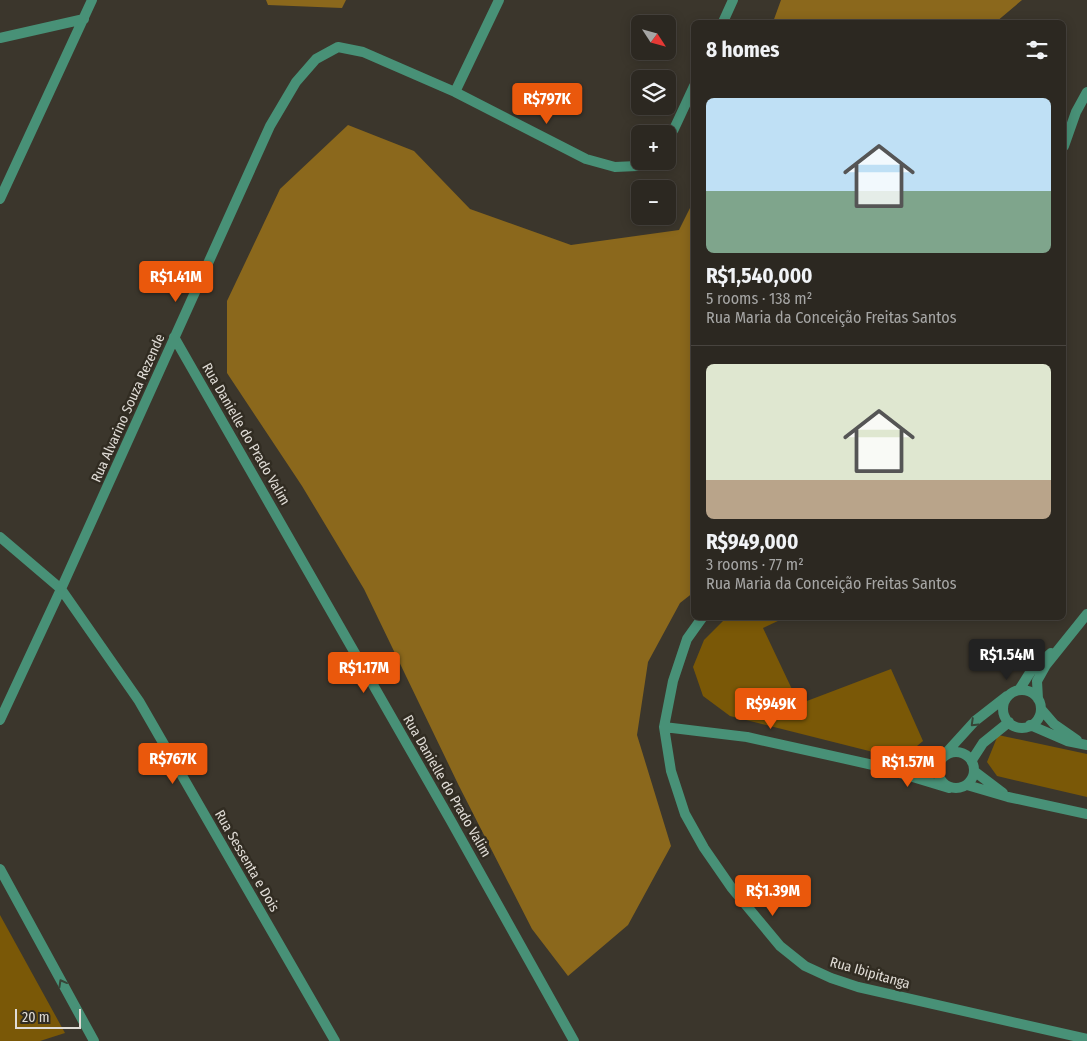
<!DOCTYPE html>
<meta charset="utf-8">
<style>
:root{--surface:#2c2821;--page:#34302a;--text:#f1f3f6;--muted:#a6a6a5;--line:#48443f;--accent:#ea580c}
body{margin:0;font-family:"Fira Sans Condensed",sans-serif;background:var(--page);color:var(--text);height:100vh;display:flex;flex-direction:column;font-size:19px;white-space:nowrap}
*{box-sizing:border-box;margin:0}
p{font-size:16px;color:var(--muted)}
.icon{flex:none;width:28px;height:28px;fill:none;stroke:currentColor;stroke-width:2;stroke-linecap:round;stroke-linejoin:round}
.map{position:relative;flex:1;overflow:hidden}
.sheet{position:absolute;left:691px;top:20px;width:375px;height:600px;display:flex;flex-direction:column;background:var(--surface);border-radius:8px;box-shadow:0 2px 12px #0003,0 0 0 1px var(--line)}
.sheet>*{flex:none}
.needle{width:32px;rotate:126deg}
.fabs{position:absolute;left:631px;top:15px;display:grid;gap:10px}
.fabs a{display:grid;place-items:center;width:45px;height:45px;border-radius:8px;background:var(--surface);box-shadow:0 2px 12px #0003,0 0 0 1px var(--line);font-size:25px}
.scale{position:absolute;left:15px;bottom:12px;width:66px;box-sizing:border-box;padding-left:5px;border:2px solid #e0dcd6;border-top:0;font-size:14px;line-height:18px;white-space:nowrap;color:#e0dcd6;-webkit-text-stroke:4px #312c22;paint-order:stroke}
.price{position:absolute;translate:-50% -42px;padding:0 11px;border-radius:5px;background:var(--accent);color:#fff;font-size:16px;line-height:32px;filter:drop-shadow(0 1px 2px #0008)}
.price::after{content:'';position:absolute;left:50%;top:30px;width:15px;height:11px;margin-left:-8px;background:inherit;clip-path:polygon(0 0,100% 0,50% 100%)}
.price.on{background:#222;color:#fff}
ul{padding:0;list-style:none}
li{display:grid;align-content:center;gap:10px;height:265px;padding:0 15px}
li+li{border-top:1px solid var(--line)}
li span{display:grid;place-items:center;height:155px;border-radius:8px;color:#555}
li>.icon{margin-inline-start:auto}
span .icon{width:90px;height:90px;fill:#fffc;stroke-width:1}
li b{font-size:21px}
h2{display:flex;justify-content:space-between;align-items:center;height:60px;padding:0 15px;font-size:21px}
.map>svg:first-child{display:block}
.green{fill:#7a5807}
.forest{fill:#8b681c}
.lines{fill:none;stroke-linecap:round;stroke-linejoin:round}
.minor{stroke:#489177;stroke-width:10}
.oneway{stroke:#374537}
.labels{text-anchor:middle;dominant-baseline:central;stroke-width:5;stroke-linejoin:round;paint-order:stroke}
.street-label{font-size:14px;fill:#e0dcd6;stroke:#312c22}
</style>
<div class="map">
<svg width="1087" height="1041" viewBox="0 0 1087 1041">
<rect width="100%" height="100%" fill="#3b362c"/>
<!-- green -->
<path class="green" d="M726 618H780V620L763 628 799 704 891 669 923 741 911 751 877 753 730 716 703 696 693 667 704 640Z
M998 735 1087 754V797L997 776 987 762Z
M0 915 65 1033 40 1041H0Z"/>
<!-- forest -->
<path class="forest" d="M266 0H346L342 8 268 5Z
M781 0H1022L996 22H773Z
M348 125 414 151 470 209 571 245 679 230 694 200V592L680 603 648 662 637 735 671 846 628 925 568 976 532 929 459 786 364 589 302 486 227 373V301L280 189Z"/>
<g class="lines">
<!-- minor -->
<path class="minor" d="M723 22 733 0
M0 38 84 19
M455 92 499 0
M668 138 674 129 694 86
M1064 146 1076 112 1087 92
M0 199 92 0
M174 337 451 821 574 1041
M0 537 61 589 139 701 335 1041
M702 618 687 639 673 681 664 727 671 771 685 814 704 848 731 887 780 946 805 966 831 978 858 987 1087 1039
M1019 690 1031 671 1051 653
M1003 709a19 19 0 1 1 38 0a19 19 0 1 1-38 0Z
M1038 699 1037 681 1046 665 1087 614
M1041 709 1054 724 1077 740
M0 720 61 589 270 126 296 82 316 59 338 47 363 52 455 92 586 159 615 167 637 166 644 161
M1030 725 1067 741 1087 745
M664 727 747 737 873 765 949 788
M938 770a18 18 0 1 1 36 0a18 18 0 1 1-36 0Z
M945 754 975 721 1007 696
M972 760 983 743 1009 722
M879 764 939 761
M974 771 1003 793
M967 785 1008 797 1087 814
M0 869 94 1041"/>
</g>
<!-- one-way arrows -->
<defs><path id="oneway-chevron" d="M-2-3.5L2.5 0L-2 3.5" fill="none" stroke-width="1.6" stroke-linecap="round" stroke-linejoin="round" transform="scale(1.25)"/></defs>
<g class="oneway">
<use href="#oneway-chevron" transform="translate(974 723) rotate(136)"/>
<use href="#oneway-chevron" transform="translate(62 983) rotate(-119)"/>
</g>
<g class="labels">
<!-- street labels -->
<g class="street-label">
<text transform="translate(128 408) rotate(-66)">Rua Alvarino Souza Rezende</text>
<text transform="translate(246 434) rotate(60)">Rua Danielle do Prado Valim</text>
<text transform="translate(447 786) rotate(60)">Rua Danielle do Prado Valim</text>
<text transform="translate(247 861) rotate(60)">Rua Sessenta e Dois</text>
<text transform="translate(870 973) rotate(16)">Rua Ibipitanga</text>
</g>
</g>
</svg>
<div class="fabs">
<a><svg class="needle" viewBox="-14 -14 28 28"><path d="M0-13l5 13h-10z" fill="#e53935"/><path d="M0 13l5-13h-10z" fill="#a6a6a5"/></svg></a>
<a><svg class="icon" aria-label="layers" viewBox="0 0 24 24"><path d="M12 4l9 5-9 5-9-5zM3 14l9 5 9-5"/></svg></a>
<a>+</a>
<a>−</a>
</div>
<div class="scale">20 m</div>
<b class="price" style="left:547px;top:125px">R$797K</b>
<b class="price" style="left:176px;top:303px">R$1.41M</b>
<b class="price on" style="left:1007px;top:681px">R$1.54M</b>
<b class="price" style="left:364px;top:694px">R$1.17M</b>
<b class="price" style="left:771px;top:730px">R$949K</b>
<b class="price" style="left:173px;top:785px">R$767K</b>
<b class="price" style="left:908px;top:788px">R$1.57M</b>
<b class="price" style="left:773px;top:917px">R$1.39M</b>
<section class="sheet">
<h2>8 homes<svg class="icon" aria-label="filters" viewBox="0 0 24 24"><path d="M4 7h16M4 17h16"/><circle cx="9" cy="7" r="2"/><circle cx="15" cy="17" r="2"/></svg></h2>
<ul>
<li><span style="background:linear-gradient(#bfe0f5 60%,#7fa58c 0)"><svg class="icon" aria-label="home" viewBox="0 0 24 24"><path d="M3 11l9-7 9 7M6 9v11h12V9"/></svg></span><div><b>R$1,540,000</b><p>5 rooms · 138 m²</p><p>Rua Maria da Conceição Freitas Santos</p></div></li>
<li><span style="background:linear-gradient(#dfe7d0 75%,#b9a48a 0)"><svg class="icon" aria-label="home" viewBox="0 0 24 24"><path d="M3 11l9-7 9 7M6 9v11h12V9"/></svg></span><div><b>R$949,000</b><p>3 rooms · 77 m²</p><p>Rua Maria da Conceição Freitas Santos</p></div></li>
</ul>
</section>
</div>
